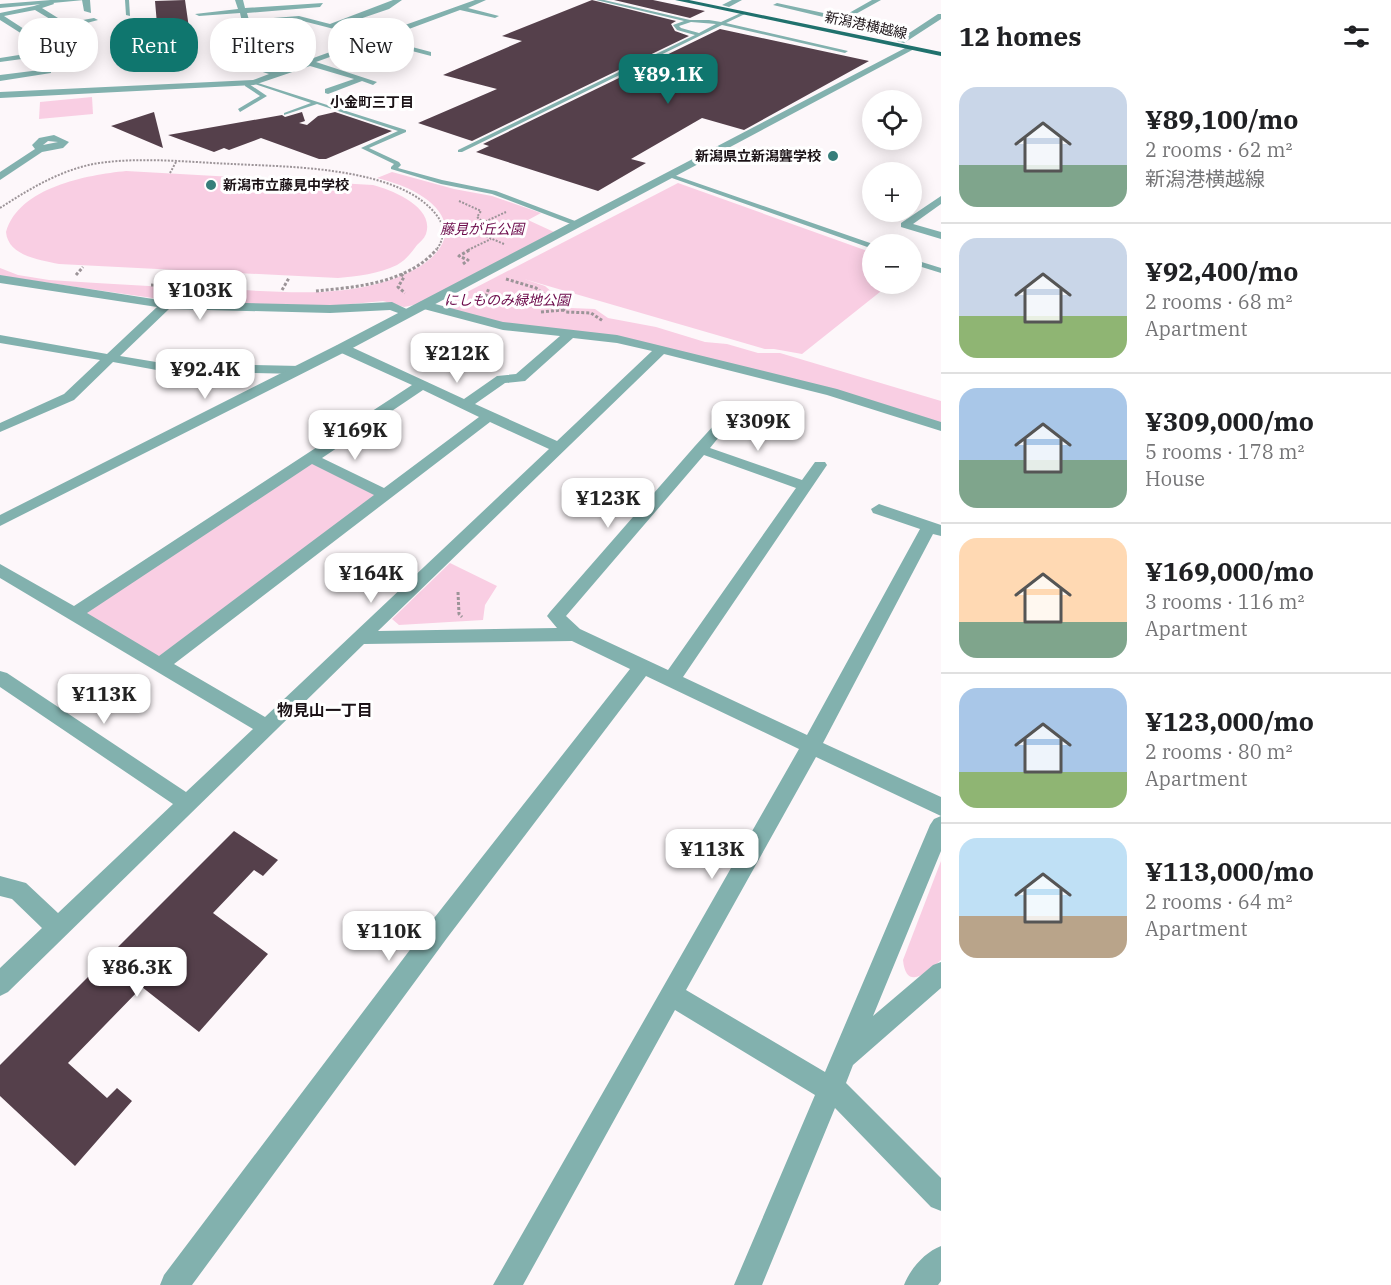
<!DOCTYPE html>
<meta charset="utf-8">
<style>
:root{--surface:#fff;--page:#f6f6f6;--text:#202124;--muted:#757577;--line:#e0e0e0;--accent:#0f766e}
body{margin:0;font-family:"IBM Plex Serif","Noto Sans JP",serif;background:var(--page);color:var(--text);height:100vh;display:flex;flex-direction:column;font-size:22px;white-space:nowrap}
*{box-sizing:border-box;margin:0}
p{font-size:20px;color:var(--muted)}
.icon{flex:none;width:33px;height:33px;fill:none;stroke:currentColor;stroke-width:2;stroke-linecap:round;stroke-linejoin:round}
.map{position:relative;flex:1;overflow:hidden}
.drawer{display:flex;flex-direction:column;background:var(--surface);width:450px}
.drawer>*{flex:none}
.hud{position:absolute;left:18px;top:18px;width:570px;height:54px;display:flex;gap:12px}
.controls{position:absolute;left:862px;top:90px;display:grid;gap:12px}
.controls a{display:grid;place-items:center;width:60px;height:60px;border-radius:50%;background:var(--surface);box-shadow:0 3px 15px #0003;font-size:30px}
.price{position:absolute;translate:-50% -51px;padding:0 14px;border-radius:12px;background:#fff;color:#222;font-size:20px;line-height:39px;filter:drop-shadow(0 2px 3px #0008)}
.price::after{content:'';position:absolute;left:50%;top:36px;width:18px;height:14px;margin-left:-9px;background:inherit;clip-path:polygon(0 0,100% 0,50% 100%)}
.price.on{background:var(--accent);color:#fff}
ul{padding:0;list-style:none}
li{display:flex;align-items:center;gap:18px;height:150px;padding:0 18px}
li+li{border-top:2px solid var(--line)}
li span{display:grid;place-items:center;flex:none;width:168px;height:120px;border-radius:18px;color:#555}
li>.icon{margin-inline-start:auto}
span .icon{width:72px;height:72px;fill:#fffc;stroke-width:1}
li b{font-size:26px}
h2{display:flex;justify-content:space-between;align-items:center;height:72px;padding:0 18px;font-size:26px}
.pill{padding:0 21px;border-radius:24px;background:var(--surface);box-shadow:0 3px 15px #0003;font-size:21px;line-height:54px}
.pill.on{background:var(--accent);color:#fff}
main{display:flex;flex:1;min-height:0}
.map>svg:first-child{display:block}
.green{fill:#f9cee3}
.building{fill:#55404b}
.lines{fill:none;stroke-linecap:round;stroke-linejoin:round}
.path-far1{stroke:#9c9498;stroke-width:2;stroke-dasharray:2 1.5;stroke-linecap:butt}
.path{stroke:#9c9498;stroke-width:3;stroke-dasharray:3 2;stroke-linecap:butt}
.service{fill:#82b1ae;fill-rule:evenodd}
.minor{fill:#82b1ae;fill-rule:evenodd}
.tertiary{fill:#82b1ae;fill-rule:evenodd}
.primary{fill:#20716d;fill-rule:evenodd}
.poi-dot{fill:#367e7a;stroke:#fff;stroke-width:2}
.labels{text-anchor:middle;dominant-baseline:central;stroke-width:6;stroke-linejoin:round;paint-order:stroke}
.far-street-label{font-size:14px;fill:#1b1216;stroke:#fff}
.far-neighbourhood-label{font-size:14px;font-weight:bold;fill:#1b1216;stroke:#fff}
.far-poi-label{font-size:14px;font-weight:bold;fill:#1b1216;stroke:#fff;text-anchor:end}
.far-park-label{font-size:14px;font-style:italic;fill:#6b094a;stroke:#fff}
.neighbourhood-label{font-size:16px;font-weight:bold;fill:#1b1216;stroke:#fff}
</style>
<main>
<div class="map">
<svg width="941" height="1285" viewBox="0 0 941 1285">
<rect width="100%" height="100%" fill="#fdf7fa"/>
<!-- green -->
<path class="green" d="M92 97 93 114 39 119 40 102Z
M126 171 373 185C392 190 435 207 426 234 424 239 420 242 417 245 411 253 406 260 397 265 379 274 357 276 338 278L59 264C40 260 8 256 6 232 19 187 87 175 126 171Z
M392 172 454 189 492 196 541 213 528 220 554 232 419 304 404 307 383 301 332 306 187 303 0 276V268L18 275 49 280C112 284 176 288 240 290 286 292 331 296 376 284 467 261 470 201 377 178Z
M678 183 873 253V284H890L802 354 774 349H765L524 279 545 286 570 308 595 309 608 318 656 327 705 342 727 344 758 353H780L941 401V427L832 392 617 339 503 326 452 313 444 304Z
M310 458 385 494 161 664 75 613Z
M450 563 497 586 485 605 483 620 399 625 392 619Z
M941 861V960C928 972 906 992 903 960Z"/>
<!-- building -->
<path class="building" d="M185 0 193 56 160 59 155 1Z
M592 0 676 21 671 24 675 31 689 36 472 141 418 123 497 89 443 75 522 41 502 36Z
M614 0H653L705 11 690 18Z
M720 29 869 61 744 130 702 118 631 159 646 163 598 191 476 152 489 146 483 144Z
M154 112 163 148 111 126Z
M302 112 305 121 299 123 307 125 318 116 335 112 392 131 326 159H319L261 138 229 150 224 148 214 152 168 135 282 115 285 117Z
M234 831 278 860 263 876 254 870 213 913 268 954 199 1032 142 987 68 1063 107 1098 117 1088 132 1101 75 1166 0 1096V1065Z"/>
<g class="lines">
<!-- path-far1 -->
<path class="path-far1" d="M170 173 176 162
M459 201 481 211 477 217 483 222
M0 208C31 188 62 169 99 163 143 157 188 162 232 164 288 167 402 166 438 217 445 227 444 241 436 250
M504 244 469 229 506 212
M468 250 491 239"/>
<!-- path -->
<path class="path" d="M463 264 468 260 459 256 471 249
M401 274 404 277 398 287 405 293
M76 275 83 267
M506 279 536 288 566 312 591 313 603 321
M151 285 246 289
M282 290 289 278
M316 291C357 287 408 283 437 249
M482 306 489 288
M541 312 563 310
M458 592 459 614 462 617"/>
<!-- service -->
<path class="service" d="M125 0H129L130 16 126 15Z
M596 0H604L690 20H709L721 22 743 12 745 14 726 23 848 51 845 53 722 25 462 152H458V150L695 35 677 30 673 25 684 21ZM691 22 716 24 699 33 681 28 679 26Z
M345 48 378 57 379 58 376 60 343 51Z
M252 81 406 130V132L369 148 399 162 401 165 398 168 442 180 496 191 583 224 576 226 492 194 441 184 391 169V167L394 164 361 148 398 131 317 104 284 115V113L311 103 252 83Z
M245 84H249L267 96 240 112 238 109 260 96 245 86Z
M671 174 873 244V249L669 177 668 176Z
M912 259 941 268V273L912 264Z"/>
<!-- minor -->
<path class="minor" d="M52 0 54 4 42 8 66 23 94 18 98 20 72 27 79 32 75 34 35 10 4 16 41 40 42 42 38 44 0 20V13L34 6Z
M82 0H90L91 13 84 11Z
M235 0H243L245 8 323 3 320 7 247 13 249 20 299 16 330 24 393 0H402L389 9 339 26 377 35 475 0H486L468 8 499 16 495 18 460 10 382 39 431 52V56L374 41 316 62 377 82 373 85 362 81 328 94 325 93V89L354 79 310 66 254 85 0 98V92L253 80 269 74 212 56 216 54 277 71 297 64 245 48 236 50 232 48 245 44 305 61 369 38 299 20 246 24 242 22 240 13 199 16 195 14 238 9Z
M732 0H742L729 7 722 5Z
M872 0H881L834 26 830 24 836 20 773 5 777 3 842 17Z
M938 14H941V19L904 43 897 41Z
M248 26 252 28 251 30 224 32 220 30Z
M19 55H22V59L0 62V58Z
M48 69H51V73L0 81V75Z
M54 135 69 142 63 148 42 152 0 180V172L35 149 32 145 39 138ZM48 141 58 142 43 145Z
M941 196V204L913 224 941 232V239L901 227V223Z
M0 275 166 301 330 305 392 302 415 313 409 317 390 310 330 313 169 309 120 356 162 363 300 366 307 370 300 374 162 371 113 362 74 400 0 432V423L64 394 100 360 0 343V335L107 354 157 307 0 283Z
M424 301 503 322 617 335 837 389 941 422V431L827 395 664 354 378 631 557 628 547 616 550 612 695 446 715 424 720 423 727 427 710 448 802 480 815 462H825L827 465 683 677 807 735 920 529 873 513 871 509 879 504 941 525V536L933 534 823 743 941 797V816L816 757 686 990 825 1072 930 825 934 819 941 816V851L873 1016 933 965 941 962V988L853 1065 846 1083 941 1178V1211L931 1207 835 1108 762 1285H734L815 1095 675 1010 523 1285H493L799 749 646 676 447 938 192 1285H160L164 1275 431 922 630 669 572 641 364 644 8 992 0 996V968L42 928 12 899 0 896V876L26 883 58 913 173 804 0 687V671L7 673 186 792 253 729 0 578V564L74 606 412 385 337 351 336 348 337 345H347L464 399 497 376 516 374 560 336 503 330 420 308V302ZM573 338 617 343 652 351 557 441 475 404 505 383 525 381ZM423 390 479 417 384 488 322 458ZM490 422 549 449 265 717 174 664ZM704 455 796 488 668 670 580 629 566 616ZM312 464 374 495 159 656 87 613Z
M941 1246V1281L938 1285H904C910 1269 925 1252 941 1246Z"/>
<!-- tertiary -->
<path class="tertiary" d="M51 0H84L0 8V4Z
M909 46 916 48 347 351 0 526V515L337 345Z"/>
<!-- primary -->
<path class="primary" d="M675 0H689L941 52V56Z"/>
</g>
<!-- markers -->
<g class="poi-dot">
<circle cx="833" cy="156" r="6"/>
<circle cx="211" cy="185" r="6"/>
</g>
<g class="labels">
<!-- far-street labels -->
<g class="far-street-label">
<text transform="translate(866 25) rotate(12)">新潟港横越線</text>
</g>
<!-- far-neighbourhood labels -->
<g class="far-neighbourhood-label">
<text x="372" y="102">小金町三丁目</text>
</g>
<!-- far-poi labels -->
<g class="far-poi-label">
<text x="821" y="156">新潟県立新潟聾学校</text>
<text x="223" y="185" text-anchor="start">新潟市立藤見中学校</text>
</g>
<!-- far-park labels -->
<g class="far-park-label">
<text x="482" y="229">藤見が丘公園</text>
<text x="507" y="300">にしものみ緑地公園</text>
</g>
<!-- neighbourhood labels -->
<g class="neighbourhood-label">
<text x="325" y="710">物見山一丁目</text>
</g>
</g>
</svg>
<div class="controls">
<a><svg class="icon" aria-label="locate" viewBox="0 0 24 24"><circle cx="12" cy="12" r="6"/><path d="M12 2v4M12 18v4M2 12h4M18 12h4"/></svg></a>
<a>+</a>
<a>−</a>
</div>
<b class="price on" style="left:668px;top:105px">¥89.1K</b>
<b class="price" style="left:200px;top:321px">¥103K</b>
<b class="price" style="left:457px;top:384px">¥212K</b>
<b class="price" style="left:205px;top:400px">¥92.4K</b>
<b class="price" style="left:758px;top:452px">¥309K</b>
<b class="price" style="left:355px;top:461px">¥169K</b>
<b class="price" style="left:608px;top:529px">¥123K</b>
<b class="price" style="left:371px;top:604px">¥164K</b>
<b class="price" style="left:104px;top:725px">¥113K</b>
<b class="price" style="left:712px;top:880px">¥113K</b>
<b class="price" style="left:389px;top:962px">¥110K</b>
<b class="price" style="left:137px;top:998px">¥86.3K</b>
<div class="hud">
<a class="pill">Buy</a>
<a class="pill on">Rent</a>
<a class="pill">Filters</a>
<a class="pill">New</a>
</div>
</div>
<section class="drawer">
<h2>12 homes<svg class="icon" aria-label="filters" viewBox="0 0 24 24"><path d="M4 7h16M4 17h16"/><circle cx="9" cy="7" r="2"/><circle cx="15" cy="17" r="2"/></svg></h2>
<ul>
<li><span style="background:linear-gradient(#c9d6e8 65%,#7fa58c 0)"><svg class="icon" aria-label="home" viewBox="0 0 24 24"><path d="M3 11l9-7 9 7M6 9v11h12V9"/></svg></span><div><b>¥89,100/mo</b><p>2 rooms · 62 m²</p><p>新潟港横越線</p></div></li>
<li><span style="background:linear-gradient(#c9d6e8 65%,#8fb573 0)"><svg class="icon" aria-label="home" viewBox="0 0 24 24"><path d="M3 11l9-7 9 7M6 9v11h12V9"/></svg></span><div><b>¥92,400/mo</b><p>2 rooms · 68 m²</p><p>Apartment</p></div></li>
<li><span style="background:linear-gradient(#a9c7e8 60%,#7fa58c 0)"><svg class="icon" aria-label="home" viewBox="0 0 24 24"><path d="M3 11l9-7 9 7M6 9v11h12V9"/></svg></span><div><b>¥309,000/mo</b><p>5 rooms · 178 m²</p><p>House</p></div></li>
<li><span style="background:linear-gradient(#ffd9b3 70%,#7fa58c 0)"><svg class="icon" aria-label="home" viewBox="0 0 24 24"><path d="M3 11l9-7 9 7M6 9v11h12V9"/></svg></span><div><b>¥169,000/mo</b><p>3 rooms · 116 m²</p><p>Apartment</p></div></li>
<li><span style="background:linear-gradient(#a9c7e8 70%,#8fb573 0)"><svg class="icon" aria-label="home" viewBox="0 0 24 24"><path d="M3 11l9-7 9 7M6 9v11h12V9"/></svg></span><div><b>¥123,000/mo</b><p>2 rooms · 80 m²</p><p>Apartment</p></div></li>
<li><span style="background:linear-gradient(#bfe0f5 65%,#b9a48a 0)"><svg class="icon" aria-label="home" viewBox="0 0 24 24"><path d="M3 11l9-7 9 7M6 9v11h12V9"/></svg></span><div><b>¥113,000/mo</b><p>2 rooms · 64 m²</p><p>Apartment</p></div></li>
</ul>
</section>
</main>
